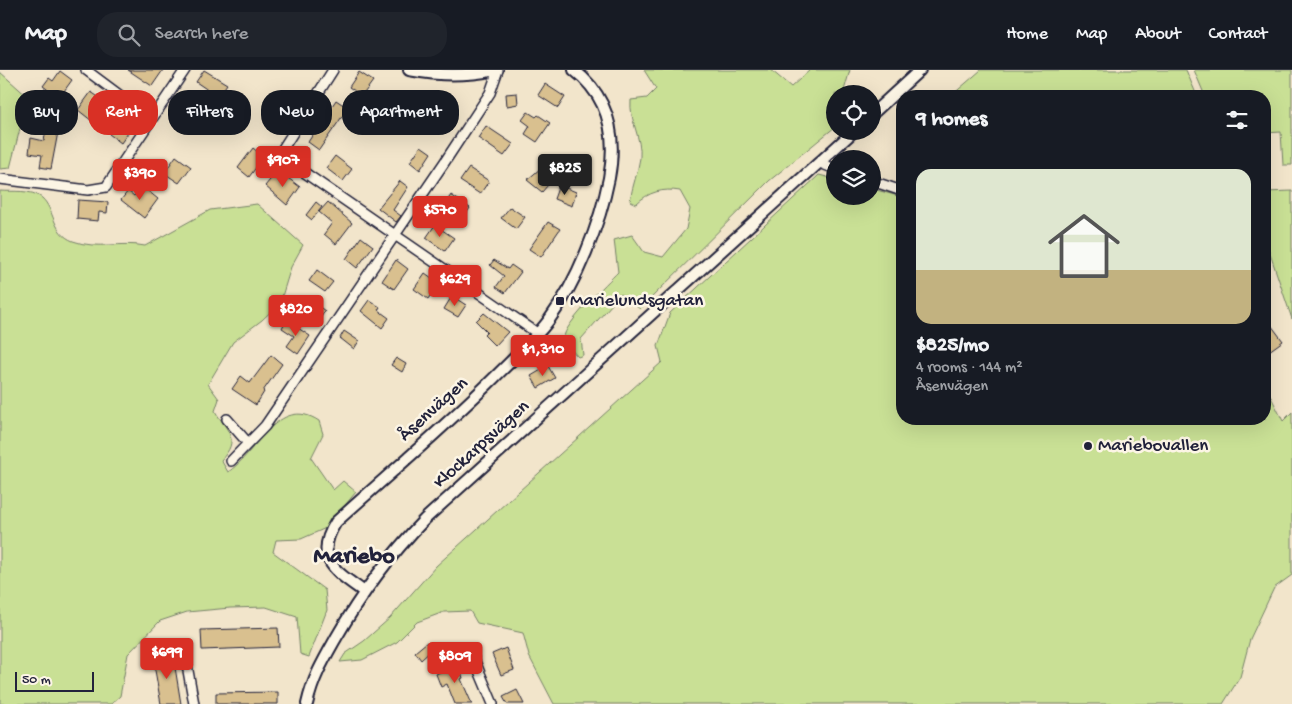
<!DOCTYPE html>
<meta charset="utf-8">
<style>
:root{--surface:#171b24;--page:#20242c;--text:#f1f3f6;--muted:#9ea1a6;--line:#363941;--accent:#d93025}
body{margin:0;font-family:"Gochi Hand",sans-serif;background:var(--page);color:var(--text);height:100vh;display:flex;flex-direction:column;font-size:19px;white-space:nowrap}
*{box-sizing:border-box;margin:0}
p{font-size:16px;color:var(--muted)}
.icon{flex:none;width:28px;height:28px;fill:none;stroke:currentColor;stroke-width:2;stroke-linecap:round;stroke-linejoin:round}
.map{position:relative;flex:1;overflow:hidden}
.details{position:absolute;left:896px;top:20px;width:375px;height:335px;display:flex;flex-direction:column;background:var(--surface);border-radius:20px;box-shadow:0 5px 20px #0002}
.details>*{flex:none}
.top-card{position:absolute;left:15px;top:20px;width:475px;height:45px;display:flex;gap:10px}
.controls{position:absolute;left:826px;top:15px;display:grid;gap:10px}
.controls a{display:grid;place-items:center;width:55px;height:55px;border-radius:50%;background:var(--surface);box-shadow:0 5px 20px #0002;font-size:25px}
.scale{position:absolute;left:15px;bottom:12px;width:79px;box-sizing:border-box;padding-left:5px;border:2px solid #22223b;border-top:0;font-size:14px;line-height:18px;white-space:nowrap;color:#22223b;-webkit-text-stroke:4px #fcf5e5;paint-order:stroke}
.price{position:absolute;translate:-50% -42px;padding:0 11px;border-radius:5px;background:var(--accent);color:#fff;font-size:16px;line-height:32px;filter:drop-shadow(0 1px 2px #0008)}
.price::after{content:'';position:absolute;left:50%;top:30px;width:15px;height:11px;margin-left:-8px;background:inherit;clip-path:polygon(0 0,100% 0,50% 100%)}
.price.active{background:#222;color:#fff}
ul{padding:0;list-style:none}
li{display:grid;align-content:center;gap:10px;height:265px;padding:0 20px}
li span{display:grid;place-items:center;height:155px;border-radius:15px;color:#555}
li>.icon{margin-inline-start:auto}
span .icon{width:90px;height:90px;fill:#fffc;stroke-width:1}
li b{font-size:21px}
h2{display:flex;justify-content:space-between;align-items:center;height:60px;padding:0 20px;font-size:21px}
.pill{padding:0 18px;border-radius:20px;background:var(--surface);box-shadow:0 5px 20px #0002;font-size:18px;line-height:45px}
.pill.active{background:var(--accent);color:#fff}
header{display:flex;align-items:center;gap:30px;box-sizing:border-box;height:70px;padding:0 25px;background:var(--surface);border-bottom:1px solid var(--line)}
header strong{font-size:24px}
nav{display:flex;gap:28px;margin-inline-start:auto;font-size:18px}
.search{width:350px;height:45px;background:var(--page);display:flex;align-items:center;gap:12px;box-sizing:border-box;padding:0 18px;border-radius:20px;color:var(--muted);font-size:19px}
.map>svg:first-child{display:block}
.green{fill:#c9e095;stroke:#768168}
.building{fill:#d9c08f;stroke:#22223b}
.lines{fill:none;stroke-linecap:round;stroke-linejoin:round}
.minor-casing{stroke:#22223b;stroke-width:12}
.tertiary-casing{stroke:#22223b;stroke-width:14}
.minor{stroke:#fcf5e5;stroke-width:9}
.tertiary{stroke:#fcf5e5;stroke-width:10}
.poi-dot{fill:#22223b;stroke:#fcf5e5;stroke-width:2}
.labels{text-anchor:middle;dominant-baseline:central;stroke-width:5;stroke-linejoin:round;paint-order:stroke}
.poi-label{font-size:19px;fill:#22223b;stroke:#fcf5e5;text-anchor:start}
.street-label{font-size:19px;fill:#22223b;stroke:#fcf5e5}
.district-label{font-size:24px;font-weight:bold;fill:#22223b;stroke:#fcf5e5}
</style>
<header>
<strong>Map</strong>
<div class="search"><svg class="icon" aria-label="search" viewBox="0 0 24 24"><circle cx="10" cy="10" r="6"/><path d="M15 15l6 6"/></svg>Search here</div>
<nav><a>Home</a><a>Map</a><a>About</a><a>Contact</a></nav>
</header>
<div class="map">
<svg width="1292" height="634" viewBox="0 0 1292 634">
<rect width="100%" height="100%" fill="#f2e5cb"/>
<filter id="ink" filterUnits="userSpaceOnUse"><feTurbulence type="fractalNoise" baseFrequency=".02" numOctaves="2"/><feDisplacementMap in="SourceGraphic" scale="10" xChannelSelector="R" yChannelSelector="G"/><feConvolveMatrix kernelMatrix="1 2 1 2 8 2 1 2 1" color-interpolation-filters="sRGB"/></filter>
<g filter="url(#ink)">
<!-- green -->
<path class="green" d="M644 0H771L791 17 810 0H850L843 24H835V57L769 111 640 239 621 224 581 269 583 285 578 287C574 282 565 275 564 268 563 255 608 212 618 202L614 170 632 165 644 182 663 187 686 159 690 139 680 121C663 118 648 122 636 134L630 131C632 117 638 102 640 88 642 68 629 50 631 30L647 28 656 19Z
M981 0H1186L1197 26H951Z
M1194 0H1292V95H1283L1281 62 1265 63V26H1205Z
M0 2 28 27 10 98 0 99Z
M819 105 835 109V126H872L873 119 902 127V349H1265V315L1283 351 1292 342V505L1274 518 1250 569 1240 607 1223 634H554L529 586 523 563 477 553 470 541 444 542 417 552 397 572 362 590 340 592 345 584 364 571 390 548 436 496 662 292 658 276 670 243Z
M0 121C12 122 32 119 42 128 55 140 52 163 73 171 97 180 122 171 145 176L210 140 257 134 303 175 291 197 280 233 262 250 233 272 208 314 219 329 215 341C227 361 241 369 221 390L228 402C256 384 278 324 319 351L323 364 311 388 333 420 343 411 356 422 326 458 301 469 276 470 273 482 325 520 327 540 309 587 300 584 297 547 266 537 230 538 187 542 160 551 128 584 120 626 111 634H0Z
M1292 121V249L1265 169V122Z"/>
<!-- building -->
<path class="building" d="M128 0H163L152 16Z
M204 0 227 14 218 27 196 12Z
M60 1 72 10 59 28 43 16 49 8 53 11Z
M359 2 373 11 362 26 349 17Z
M545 14 565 27 558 38 538 25Z
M91 22 106 32 92 51 78 40Z
M271 23 282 30 275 39 265 32Z
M517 23 518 34 507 36 506 24Z
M189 28 203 35 190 61 175 54Z
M336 30 348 38 319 80 308 72Z
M433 37 448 47 441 57 426 47Z
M278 42 291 50 282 62 278 59 275 63 267 57Z
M528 42 536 47 538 45 550 53 537 72 525 64 530 56 522 50Z
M124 44 135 53 121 73 109 64Z
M486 56 513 74 504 86 478 68Z
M46 60 58 62 51 99 40 97 42 85 29 83 31 68 44 71Z
M421 76 431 83 420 100 410 92Z
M253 78 264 87 249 107 238 98Z
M176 86 191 97 179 113 164 103Z
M335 86 352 99 343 111 326 98Z
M469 98 489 111 480 124 460 111Z
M541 98 554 108 542 122 527 110Z
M274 105 280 109 284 105 300 117 287 135 265 116Z
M400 111 408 117 393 140 401 146 396 152 378 138Z
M559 115 576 122 572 136 554 129Z
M142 116 158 129 144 148 121 130 128 121 134 126Z
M451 125 470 138 462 150 443 137Z
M78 130 108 132 107 143 99 142 98 151 77 149Z
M316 132 322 137 312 150 306 145Z
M328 132 352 153 336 174 324 164 332 153 319 142Z
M510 137 525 147 516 159 501 148Z
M548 152 560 159 541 187 529 179Z
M435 155 454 168 445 181 426 168Z
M361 167 373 176 357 198 346 189Z
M396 190 408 199 394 219 382 211Z
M494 190 508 199 511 195 521 202 505 223 496 217 504 206 490 195Z
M317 200 333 212 325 222 309 211Z
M425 203 439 213 428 229 414 219Z
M452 226 466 235 458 247 444 239Z
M369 230 380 237 378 240 389 248 382 258 361 241Z
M312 236 315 239 318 236 325 241 317 253 306 244Z
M484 243 508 262 495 276 484 265 487 262 476 251Z
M1265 247 1283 271 1265 284Z
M286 250 310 266 298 284 287 276 294 266 282 258Z
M344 261 359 271 354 279 340 268Z
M271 285 282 294 263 321 264 322 256 335 232 319 241 306 250 313Z
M396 288 406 294 402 302 391 295Z
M548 296 555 308 538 318 531 306Z
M278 558 279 577 202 580 201 560Z
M427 572 433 579 421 590 415 582Z
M506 578 514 600 501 605 492 584Z
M173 585 181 634H161L153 589Z
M458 593 463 608 461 609 472 634H455L447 614 441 617 436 604Z
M517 620 524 634H507L503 627Z
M278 622V634H216V623Z"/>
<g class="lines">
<!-- minor casing -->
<g class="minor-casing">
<path id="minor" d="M86 0 137 38 153 47
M279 85 537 263
M820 93 835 99
M273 94 333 0
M0 109 88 120 106 117 185 0
M872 111 902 121
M227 349 247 372
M231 391 265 356 444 93 490 23 498 0
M185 584 194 634
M474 589 493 634"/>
</g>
<!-- tertiary casing -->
<g class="tertiary-casing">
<path id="tertiary" d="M409 0C442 6 464 6 497 0
M872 44 920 0
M363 521C335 501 313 488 336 452 389 404 444 358 495 307 513 289 534 270 549 250 577 212 600 154 609 108 617 65 609 27 574 0
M307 634C313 608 323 591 336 568 361 524 389 486 425 449L854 61"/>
</g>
<!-- minor -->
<use href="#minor" class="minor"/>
<!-- tertiary -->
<use href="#tertiary" class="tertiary"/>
</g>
</g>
<!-- markers -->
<g class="poi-dot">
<rect x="555" y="226" width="10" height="10" rx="2.5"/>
<circle cx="1088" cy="376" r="5"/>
</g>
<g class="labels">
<!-- poi labels -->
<g class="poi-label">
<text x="570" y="231">Marielundsgatan</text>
<text x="1098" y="376">Mariebovallen</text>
</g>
<!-- street labels -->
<g class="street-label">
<text transform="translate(434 340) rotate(-42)">Åsenvägen</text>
<text transform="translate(482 375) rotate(-42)">Klockarpsvägen</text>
</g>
<!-- district labels -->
<g class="district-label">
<text x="354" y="487">Mariebo</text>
</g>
</g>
</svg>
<div class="controls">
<a><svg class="icon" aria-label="locate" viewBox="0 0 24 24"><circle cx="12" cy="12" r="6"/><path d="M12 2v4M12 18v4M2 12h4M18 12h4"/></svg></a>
<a><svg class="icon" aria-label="layers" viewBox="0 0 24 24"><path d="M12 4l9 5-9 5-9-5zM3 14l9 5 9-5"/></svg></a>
</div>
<div class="scale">50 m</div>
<b class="price" style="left:283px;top:118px">$907</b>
<b class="price active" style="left:565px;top:126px">$825</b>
<b class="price" style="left:140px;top:131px">$390</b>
<b class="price" style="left:440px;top:168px">$570</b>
<b class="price" style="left:455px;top:237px">$629</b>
<b class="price" style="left:296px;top:267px">$820</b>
<b class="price" style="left:543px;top:307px">$1,310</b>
<b class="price" style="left:167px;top:610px">$699</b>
<b class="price" style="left:455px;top:614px">$809</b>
<div class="top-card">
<a class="pill">Buy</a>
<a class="pill active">Rent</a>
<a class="pill">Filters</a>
<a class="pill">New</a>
<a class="pill">Apartment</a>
</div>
<section class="details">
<h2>9 homes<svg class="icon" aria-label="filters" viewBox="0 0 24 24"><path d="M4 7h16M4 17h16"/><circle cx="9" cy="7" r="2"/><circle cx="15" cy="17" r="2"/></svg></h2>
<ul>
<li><span style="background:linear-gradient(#dfe7d0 65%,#c2b280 0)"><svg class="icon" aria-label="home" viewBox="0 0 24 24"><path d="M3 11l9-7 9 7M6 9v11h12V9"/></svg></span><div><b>$825/mo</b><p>4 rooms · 144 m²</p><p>Åsenvägen</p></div></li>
</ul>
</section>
</div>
